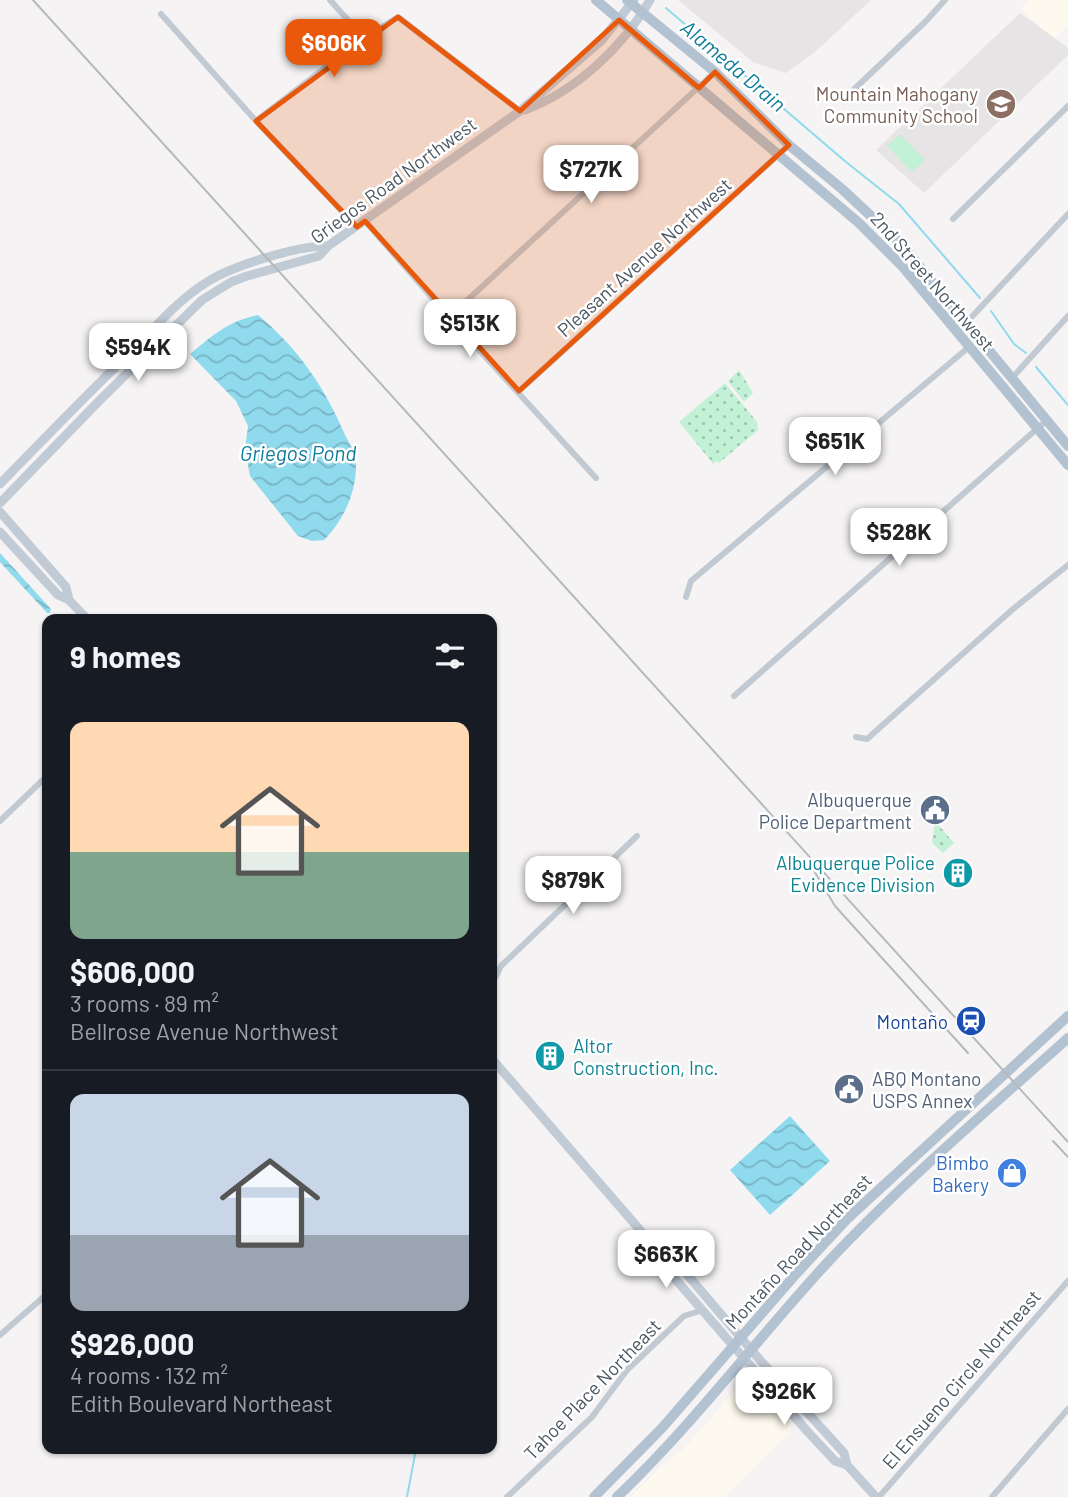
<!DOCTYPE html>
<meta charset="utf-8">
<style>
:root{--surface:#171b24;--page:#242831;--text:#f1f3f6;--muted:#9ea1a6;--line:#363941;--accent:#ea580c}
body{margin:0;font-family:Barlow,sans-serif;background:var(--page);color:var(--text);height:100vh;display:flex;flex-direction:column;font-size:26px;white-space:nowrap}
*{box-sizing:border-box;margin:0}
p{font-size:23px;color:var(--muted)}
.icon{flex:none;width:38px;height:38px;fill:none;stroke:currentColor;stroke-width:2;stroke-linecap:round;stroke-linejoin:round}
.map{position:relative;flex:1;overflow:hidden}
.panel{position:absolute;left:42px;top:614px;width:455px;height:840px;display:flex;flex-direction:column;background:var(--surface);border-radius:14px;box-shadow:0 2px 5px #0004}
.panel>*{flex:none}
.price{position:absolute;translate:-50% -60px;padding:0 16px;border-radius:14px;background:#fff;color:#222;font-size:23px;line-height:46px;filter:drop-shadow(0 2px 4px #0008)}
.price::after{content:'';position:absolute;left:50%;top:42px;width:21px;height:16px;margin-left:-10px;background:inherit;clip-path:polygon(0 0,100% 0,50% 100%)}
.price.on{background:var(--accent);color:#fff}
ul{padding:0;list-style:none}
li{display:grid;align-content:center;gap:14px;height:371px;padding:0 28px}
li+li{border-top:2px solid var(--line)}
li span{display:grid;place-items:center;height:217px;border-radius:14px;color:#555}
li>.icon{margin-inline-start:auto}
span .icon{width:126px;height:126px;fill:#fffc;stroke-width:1}
li b{font-size:30px}
h2{display:flex;justify-content:space-between;align-items:center;height:84px;padding:0 28px;font-size:30px}
.map>svg:first-child{display:block}
.commercial{fill:#fdf9ef}
.education{fill:#e6e4e5}
.grass{fill:url(#grass-dots)}
.pitch{fill:#c3f1d5}
.water{fill:url(#water-waves)}
.lines{fill:none;stroke-linecap:round;stroke-linejoin:round}
.stream{stroke:#90daee;stroke-width:2}
.street{stroke:#c1cad2;stroke-width:6}
.secondary{stroke:#c1cbd6;stroke-width:9}
.primary{stroke:#b3c2d1;stroke-width:10}
.rail{stroke:#b5b8bd;stroke-width:2}
.marked{fill:#e8590c;fill-opacity:0.2;stroke:#e8590c;stroke-width:5;stroke-linejoin:round}
.labels{text-anchor:middle;dominant-baseline:central;stroke-width:5;stroke-linejoin:round;paint-order:stroke}
.education-label{font-size:19px;fill:#785e54;stroke:#fff;text-anchor:end}
.street-label{font-size:19px;fill:#4a5661;stroke:#fff}
.service-label{font-size:19px;fill:#4e5e75;stroke:#fff;text-anchor:end}
.culture-label{font-size:19px;fill:#0d838f;stroke:#fff;text-anchor:end}
.transit-label{font-size:19px;fill:#164399;stroke:#fff;text-anchor:end}
.shop-label{font-size:19px;fill:#366cbe;stroke:#fff;text-anchor:end}
.water-label{font-size:21px;font-style:italic;fill:#0c7c9b;stroke:#fff}
</style>
<div class="map">
<svg width="1068" height="1497" viewBox="0 0 1068 1497">
<defs>
<pattern id="grass-dots" width="8" height="8" patternUnits="userSpaceOnUse" patternTransform="scale(1.75)"><rect width="8" height="8" fill="#c3f1d5"/><path d="M2 2h.1M6 6h.1" fill="none" stroke="#a0c6b0" stroke-width="1.8" stroke-linecap="round"/></pattern>
<pattern id="water-waves" width="16" height="10" patternUnits="userSpaceOnUse" patternTransform="scale(1.75)"><rect width="16" height="10" fill="#90daee"/><path d="M0 5q4-4 8 0t8 0" fill="none" stroke="#78b4c4"/></pattern>
</defs>
<rect width="100%" height="100%" fill="#f5f3f3"/>
<!-- commercial -->
<path class="commercial" d="M1030 0H1068V26L1054 38 1020 9Z
M750 1379 754 1381 792 1423 791 1432 725 1497H630L664 1464 682 1451 744 1380Z"/>
<!-- education -->
<path class="education" d="M678 0H871L815 52 786 73 753 62Z
M1020 13 1068 48V55L924 193 876 150Z"/>
<!-- grass -->
<path class="grass" d="M739 370 753 393 744 402 728 381Z
M725 383 757 422 758 430 719 463 716 461 714 463 715 466 679 422Z
M935 821 954 843 943 853 932 843Z"/>
<!-- pitch -->
<path class="pitch" d="M900 134 925 160 912 172 887 146Z"/>
<!-- water -->
<path class="water" d="M258 315C299 349 325 388 346 437 350 444 356 454 356 462 357 491 344 520 324 540L312 541 298 536 250 476 245 449 248 426 236 401 190 354C213 335 228 321 258 315Z
M0 553 51 609 50 613H47L0 562Z
M790 1116 830 1161 770 1215 730 1170Z"/>
<g class="lines">
<!-- stream -->
<path class="stream" d="M666 8 846 162 899 204 980 298
M991 311 1014 344 1026 353
M1036 367 1068 405
M407 1497 416 1449"/>
<!-- street -->
<path class="street" d="M330 0 364 38
M161 14 256 121 357 227
M846 97 926 21 945 0
M256 121 364 38 398 17 520 111
M953 219 1068 106
M365 221 449 317 596 478
M449 317 715 72
M967 322 1068 214
M1012 378 1068 316
M519 391 789 145
M686 597 691 581 969 347
M734 696 1047 420
M856 737 867 739 1013 609 1068 565
M0 821 47 776
M492 984 501 966 637 836
M0 1335 47 1294
M507 1497 592 1417 627 1370 684 1316 703 1310
M879 1497 1068 1281
M992 1497 1068 1409"/>
<!-- secondary -->
<path class="secondary" d="M525 110C576 91 623 47 650 0
M0 484C44 439 87 394 132 351 155 327 178 300 207 282 232 266 299 245 328 246
M0 503 100 400 202 300 231 282 247 276 319 256 328 246 520 111 602 40 634 0
M0 512 66 587 69 600
M0 532 58 595 69 600 88 620
M492 1059 659 1252 664 1266 807 1431 835 1461 847 1465
M659 1252 673 1258 760 1360 844 1453 847 1465 876 1497"/>
<!-- primary -->
<path class="primary" d="M596 0 859 223 903 267 1068 465
M627 0 715 72 789 145 842 189 901 244 1068 446
M594 1497 662 1428 796 1274 847 1219 1068 1016
M617 1497C693 1425 756 1340 827 1263 902 1183 987 1111 1068 1038"/>
<!-- rail -->
<path class="rail" d="M33 0 1068 1142
M813 869 835 906 968 1053
M1053 1141 1068 1157"/>
</g>
<!-- marked area -->
<path class="marked" d="M398 17 520 111 619 20 699 88 715 72 789 145 519 391 365 221 357 227 256 121Z"/>
<!-- icons -->
<defs>
<g id="school-disc" transform="scale(1.575)"><circle r="9.5" fill="#8d6e63" stroke="#fff"/><path d="M0-5L7-2L0 1L-7-2ZM-4 1L0 2.5L4 1V4Q0 6-4 4Z" fill="#fff"/></g>
<g id="civic-disc" transform="scale(1.575)"><circle r="9.5" fill="#5c6f8a" stroke="#fff"/><path d="M-.6-6.5H3V-4.5H.6V-3L4-1V1h2V6H-6V1h2V-1L-.6-3ZM-1.2 2.5V6h2.4V2.5Z" fill="#fff"/></g>
<g id="building-disc" transform="scale(1.575)"><circle r="9.5" fill="#0f9aa8" stroke="#fff"/><path d="M-4-6H4V6H1V3H-1V6H-4ZM-2.5-4.3h1.7v1.8h-1.7ZM.8-4.3h1.7v1.8H.8ZM-2.5-1h1.7V.8h-1.7ZM.8-1h1.7V.8H.8Z" fill="#fff"/></g>
<g id="station-disc" transform="scale(1.575)"><circle r="9.5" fill="#1a4fb4" stroke="#fff"/><path d="M-3-6H3Q5-6 5-4V2Q5 4 3 4L4.5 6H3L1.5 4h-3L-3 6H-4.5L-3 4Q-5 4-5 2V-4Q-5-6-3-6ZM-3.5-4v3h7v-3ZM-3.5 1v1.5H-2V1ZM2 1v1.5H3.5V1Z" fill="#fff"/></g>
<g id="shop-disc" transform="scale(1.575)"><circle r="9.5" fill="#3f7fe0" stroke="#fff"/><path d="M-5-2.5h2.3a2.7 3.5 0 0 1 5.4 0H5L5.5 6h-11ZM-1.5-2.5h3a1.5 2.3 0 0 0-3 0Z" fill="#fff"/></g>
</defs>
<g fill-rule="evenodd">
<use href="#school-disc" x="1001" y="104"/>
<use href="#civic-disc" x="935" y="810"/>
<use href="#building-disc" x="958" y="873"/>
<use href="#station-disc" x="971" y="1021"/>
<use href="#building-disc" x="550" y="1056"/>
<use href="#civic-disc" x="849" y="1089"/>
<use href="#shop-disc" x="1012" y="1173"/>
</g>
<g class="labels">
<!-- education labels -->
<g class="education-label">
<text x="978" y="93">Mountain Mahogany<tspan x="978" dy="22">Community School</tspan></text>
</g>
<!-- street labels -->
<g class="street-label">
<text transform="translate(393 180) rotate(-36)">Griegos Road Northwest</text>
<text transform="translate(644 257) rotate(-42)">Pleasant Avenue Northwest</text>
<text transform="translate(933 281) rotate(49)">2nd Street Northwest</text>
<text transform="translate(798 1251) rotate(-47)">Montaño Road Northeast</text>
<text transform="translate(961 1379) rotate(-49)">El Ensueno Circle Northeast</text>
<text transform="translate(592 1389) rotate(-46)">Tahoe Place Northeast</text>
</g>
<!-- service labels -->
<g class="service-label">
<text x="912" y="799">Albuquerque<tspan x="912" dy="22">Police Department</tspan></text>
<text x="872" y="1078" text-anchor="start">ABQ Montano<tspan x="872" dy="22">USPS Annex</tspan></text>
</g>
<!-- culture labels -->
<g class="culture-label">
<text x="935" y="862">Albuquerque Police<tspan x="935" dy="22">Evidence Division</tspan></text>
<text x="573" y="1045" text-anchor="start">Altor<tspan x="573" dy="22">Construction, Inc.</tspan></text>
</g>
<!-- transit labels -->
<g class="transit-label">
<text x="948" y="1021">Montaño</text>
</g>
<!-- shop labels -->
<g class="shop-label">
<text x="989" y="1162">Bimbo<tspan x="989" dy="22">Bakery</tspan></text>
</g>
<!-- water labels -->
<g class="water-label">
<text transform="translate(734 65) rotate(40)">Alameda Drain</text>
<text x="298" y="452">Griegos Pond</text>
</g>
</g>
</svg>
<b class="price on" style="left:334px;top:79px">$606K</b>
<b class="price" style="left:591px;top:205px">$727K</b>
<b class="price" style="left:470px;top:359px">$513K</b>
<b class="price" style="left:138px;top:383px">$594K</b>
<b class="price" style="left:835px;top:477px">$651K</b>
<b class="price" style="left:899px;top:568px">$528K</b>
<b class="price" style="left:573px;top:916px">$879K</b>
<b class="price" style="left:666px;top:1290px">$663K</b>
<b class="price" style="left:784px;top:1427px">$926K</b>
<section class="panel">
<h2>9 homes<svg class="icon" aria-label="filters" viewBox="0 0 24 24"><path d="M4 7h16M4 17h16"/><circle cx="9" cy="7" r="2"/><circle cx="15" cy="17" r="2"/></svg></h2>
<ul>
<li><span style="background:linear-gradient(#ffd9b3 60%,#7fa58c 0)"><svg class="icon" aria-label="home" viewBox="0 0 24 24"><path d="M3 11l9-7 9 7M6 9v11h12V9"/></svg></span><div><b>$606,000</b><p>3 rooms · 89 m²</p><p>Bellrose Avenue Northwest</p></div></li>
<li><span style="background:linear-gradient(#c9d6e8 65%,#9aa5b1 0)"><svg class="icon" aria-label="home" viewBox="0 0 24 24"><path d="M3 11l9-7 9 7M6 9v11h12V9"/></svg></span><div><b>$926,000</b><p>4 rooms · 132 m²</p><p>Edith Boulevard Northeast</p></div></li>
</ul>
</section>
</div>
